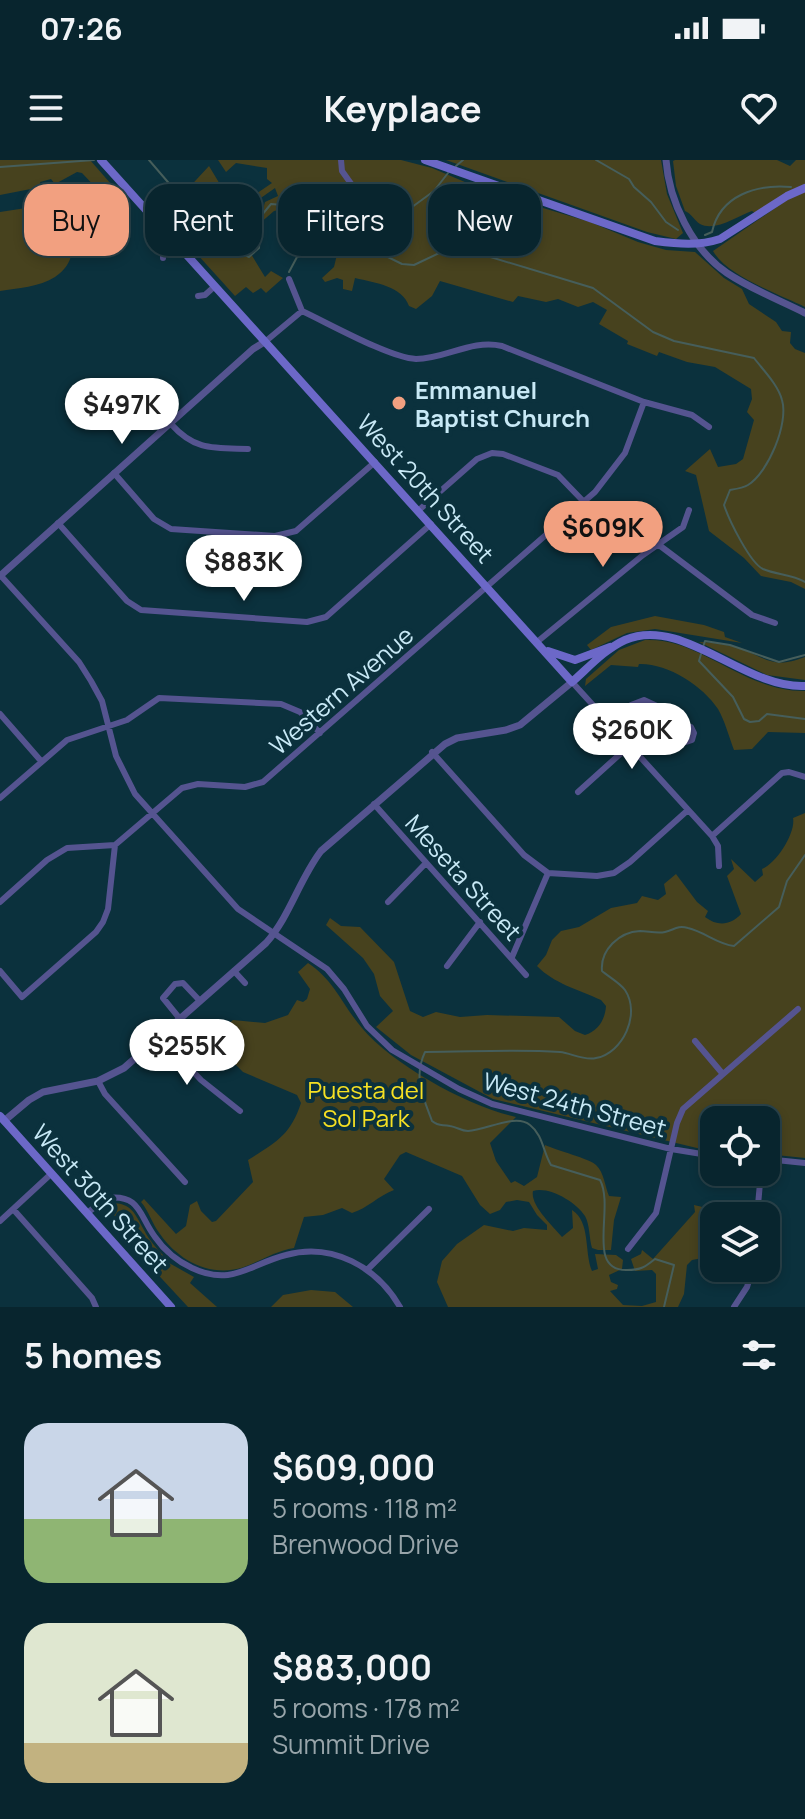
<!DOCTYPE html>
<meta charset="utf-8">
<style>
:root{--surface:#08252e;--page:#112d36;--text:#f1f3f6;--muted:#98a5aa;--line:#29424a;--accent:#f2a080}
body{margin:0;font-family:Manrope,sans-serif;background:var(--page);color:var(--text);height:100vh;display:flex;flex-direction:column;font-size:30px;white-space:nowrap}
*{box-sizing:border-box;margin:0}
p{font-size:26px;color:var(--muted)}
.icon{flex:none;width:44px;height:44px;fill:none;stroke:currentColor;stroke-width:2;stroke-linecap:round;stroke-linejoin:round}
.map{position:relative;height:1147px;overflow:hidden}
.sheet{display:flex;flex-direction:column;background:var(--surface);flex:1}
.sheet>*{flex:none}
.top-card{position:absolute;left:24px;top:24px;width:758px;height:72px;display:flex;gap:16px}
.tools{position:absolute;left:700px;top:946px;display:grid;gap:16px}
.tools a{display:grid;place-items:center;width:80px;height:80px;border-radius:16px;background:var(--surface);box-shadow:0 4px 12px #0003,0 0 0 2px var(--line);font-size:40px}
.price{position:absolute;translate:-50% -68px;padding:0 18px;border-radius:28px;background:#fff;color:#222;font-size:26px;line-height:52px;filter:drop-shadow(0 2px 4px #0008)}
.price::after{content:'';position:absolute;left:50%;top:48px;width:24px;height:18px;margin-left:-12px;background:inherit;clip-path:polygon(0 0,100% 0,50% 100%)}
.price.selected{background:var(--accent);color:#111}
ul{padding:0;list-style:none}
li{display:flex;align-items:center;gap:24px;height:200px;padding:0 24px}
li span{display:grid;place-items:center;flex:none;width:224px;height:160px;border-radius:24px;color:#555}
li>.icon{margin-inline-start:auto}
span .icon{width:96px;height:96px;fill:#fffc;stroke-width:1}
li b{font-size:34px}
h2{display:flex;justify-content:space-between;align-items:center;height:96px;padding:0 24px;font-size:34px}
.tag{padding:0 28px;border-radius:24px;background:var(--surface);box-shadow:0 4px 12px #0003,0 0 0 2px var(--line);font-size:28px;line-height:72px}
.tag.selected{background:var(--accent);color:#111}
.status{display:flex;justify-content:space-between;align-items:center;height:56px;padding:0 40px;background:var(--surface);direction:ltr}
.status svg{height:22px;fill:currentColor}
header{display:flex;justify-content:space-between;align-items:center;height:104px;padding:0 24px;background:var(--surface);font-size:36px;font-weight:700}
.map>svg:first-child{display:block}
.green{fill:#47421e}
.lines{fill:none;stroke-linecap:round;stroke-linejoin:round}
.stream{stroke:#465e5b;stroke-width:2}
.minor{stroke:#555490;stroke-width:6}
.tertiary{stroke:#555490;stroke-width:7}
.secondary{stroke:#6c68c8;stroke-width:8}
.poi-dot{fill:#f2a080;stroke:#0b313d;stroke-width:3}
.labels{text-anchor:middle;dominant-baseline:central;stroke-width:8;stroke-linejoin:round;paint-order:stroke}
.poi-label{font-size:24px;font-weight:bold;fill:#c8e9f6;stroke:#0b313d;text-anchor:start}
.street-label{font-size:24px;fill:#c8e9f6;stroke:#0b313d}
.park-label{font-size:24px;fill:#f5e023;stroke:#0b313d}
</style>
<div class="status"><b>07:26</b><svg viewBox="0 0 49 12"><path d="M0 12V9h3v3zM5 12V6h3v6zM10 12V3h3v9zM15 12V0h3v12zM26 1h20v11H26zM47 4h2v5h-2z"/></svg></div>
<header><svg class="icon" aria-label="menu" viewBox="0 0 24 24"><path d="M4 6h16M4 12h16M4 18h16"/></svg>Keyplace<svg class="icon" aria-label="heart" viewBox="0 0 24 24"><path d="M12 20l-8-8c-3-5 5-10 8-4 3-6 11-1 8 4z"/></svg></header>
<div class="map">
<svg width="805" height="1147" viewBox="0 0 805 1147">
<rect width="100%" height="100%" fill="#0b313d"/>
<!-- green -->
<path class="green" d="M0 0H90L111 24 112 31 100 32 82 13 77 12 55 24 51 19 40 22 41 27 0 35Z
M218 0H401L432 8 486 31 590 62 638 82 666 90 695 92 724 118 742 129 749 144 776 162 782 171 791 172 790 183 795 189 805 193V429L791 422 761 416 744 398 709 371 696 315 685 311 710 289 718 307 736 304 743 299 754 260 747 252 752 239 751 229 715 207 687 202 659 192 657 196 627 184 628 181 599 164 607 150 593 142 578 147 558 139 546 142 518 136 513 142 440 121 432 136 416 149 409 146C402 126 376 123 355 118L352 131 343 129V120L337 118 325 122 322 118 334 107 338 90 320 92 316 77 307 75 300 62 283 49 274 51 259 64 265 42 278 36 275 28 258 40 251 70 244 71 241 68 253 36 272 23 267 19V8L236 3 226 12Z
M446 0H661L667 34 683 73 676 79 647 72Z
M675 0H777L790 6 796 0H805V25L755 53 752 51C738 56 715 72 700 64 694 60 692 54 685 51L676 26 673 1Z
M209 6 227 36 231 61 265 117 271 111 283 118 266 133 261 128 253 133 246 127 235 136 158 51 178 32 184 33Z
M805 30V147C779 134 727 116 713 91L787 40Z
M39 46C72 54 86 97 55 117 40 127 17 128 0 131V52Z
M655 456 704 465 724 472 725 477 742 483 655 469 627 473 591 490 587 485 611 467Z
M645 480C700 477 744 532 805 531V573L768 572 752 589 734 590C729 577 725 561 718 549 702 525 667 503 639 504L638 507 611 505 585 526 586 519 619 490Z
M699 482C712 482 732 485 744 490 770 501 776 508 805 497V520L767 515Z
M805 653V998L766 994V960H714V990L701 989 493 939 411 895 376 867 393 851 380 836 374 814 363 798 326 765 330 758 341 766 360 767 394 802 410 851 423 857 436 852 460 857 487 855 559 857 575 871 585 875C598 871 605 860 606 846L601 840C579 830 553 823 537 806L546 795 552 780 561 771 579 767 611 748 637 743 642 736 658 740 666 734 664 724 676 714 697 742 708 751 705 757C718 767 731 765 741 754L727 716 734 709 731 699 755 722 763 715 762 709C777 703 796 672 793 658Z
M308 803C334 820 343 846 362 868 393 905 469 947 516 957L490 983 496 1001 511 1023 515 1021 524 1026 537 1017 545 985C556 990 590 999 596 1005 604 1012 605 1027 609 1036L621 1037 614 1060 611 1090H598L592 1088C589 1078 590 1065 585 1056 576 1042 549 1026 533 1031 530 1045 552 1065 562 1077L573 1068 572 1050C591 1062 584 1092 592 1111L598 1109 595 1094 616 1095 623 1100 622 1109 609 1115 611 1122 618 1125 617 1129 610 1131 623 1145 642 1146 656 1142V1114L652 1110 635 1111 631 1099 641 1094 642 1090 653 1099 695 1052 694 1045 711 1049 708 1097 692 1100 687 1105 684 1134 678 1147H448L437 1122 442 1101 457 1084 484 1065 513 1071 524 1068 547 1070V1065L537 1055 529 1042 517 1040 506 1042 500 1050 490 1054 480 1045 462 1016 406 992 400 995 384 1019 394 1030C378 1036 368 1048 352 1053L342 1048 323 1055 304 1057 294 1088C275 1091 259 1102 241 1108 209 1117 178 1100 160 1074 152 1064 149 1051 141 1042L144 1039 176 1074 186 1066 190 1045 197 1041 201 1051 212 1062 216 1061 253 1022 248 1000C276 982 290 976 301 943L297 935 243 912 210 879 233 860 265 863 288 855 297 840 303 842 307 839 310 829 298 812Z
M111 1043C132 1043 135 1054 144 1070 149 1080 157 1089 165 1097L162 1099 194 1117 190 1123 217 1147H188L137 1092 133 1080 102 1047Z
M311 1130 335 1132 353 1147H271L283 1135Z"/>
<g class="lines">
<!-- stream -->
<path class="stream" d="M149 0 173 28 201 33 220 46 241 93 249 97 259 88 261 56 271 44 283 45 308 72H337L402 104 414 105 454 86 593 128 653 172 674 181 754 198C764 211 778 225 782 240 789 263 768 313 748 325 743 328 736 329 730 330L724 345C729 360 750 403 763 409 777 415 792 414 805 422
M596 0 629 19 634 27 651 42 666 62 678 70
M456 6 463 0
M0 7 94 0
M705 75 712 72C720 35 757 24 791 27
M289 112 297 97 326 90H365L378 85 408 50 434 31 448 13
M703 487 705 481 730 485 779 502 805 495
M701 494 699 501 733 537 744 559 750 562 759 561 767 554 805 559
M664 1147 674 1105 655 1099C645 1107 641 1110 627 1110 585 1111 615 1048 600 1020L551 1005C543 992 543 975 530 965 516 953 487 970 468 971 461 971 457 967 450 966 442 964 439 967 432 961 423 937 413 917 425 892 469 892 515 889 560 892 571 893 584 901 596 898 623 893 641 854 625 830 620 823 609 817 602 811 600 790 619 772 640 771 648 771 657 774 665 772 674 770 677 765 688 768 705 772 717 784 734 786L779 747 787 721 805 695"/>
<!-- minor -->
<path class="minor" d="M341 0 342 11 357 32
M163 98V85L171 77
M289 119 302 151C328 163 390 198 416 199 446 199 471 179 502 186L644 242 692 255 709 267
M198 136 205 135 215 126
M266 181 302 151
M171 264C195 291 214 288 248 289
M114 313 154 359 171 369 275 376 296 371 375 302
M419 350 477 299 492 293 503 294 558 315 584 342
M58 363 127 441 141 450 307 462 326 457 431 364
M659 385 752 455 775 463
M1 416 79 502 91 521 102 541 116 596 135 634 238 749 327 809 344 829 367 866 392 890 459 929 492 944 671 989 714 996
M537 482 643 395 683 367 689 350
M572 522 712 676 718 686 719 706
M0 554 41 601
M609 564 631 545 644 540 659 547 681 569 691 567 694 573 692 580 686 582 680 578 681 569
M432 592 524 695 548 713 597 716 614 713 630 702 688 650
M578 632 629 586
M0 638 67 580 127 560 159 538 281 544 300 552 320 573
M374 644 526 815
M712 676 782 613 789 612 805 617
M0 742 47 700 67 688 115 685 182 628 198 624 245 627 263 622 595 332 625 293 644 242
M388 742 426 703
M512 797 548 713
M447 806 480 762
M0 811 22 837 96 772 103 762 108 749 115 685
M234 811 245 823
M180 859 163 838 175 824 183 823 200 841
M160 876 201 920 240 951
M695 881 722 913
M98 921 105 934 185 1022
M766 999 805 1003
M13 1049 92 1138 96 1147
M87 1053 107 1038C141 1034 139 1056 155 1077 164 1090 177 1101 192 1108 232 1127 250 1104 286 1095 332 1082 377 1107 400 1147
M757 1056 761 1012
M0 1061 52 1013
M628 1089 656 1053 677 963 683 949 798 849
M367 1110 429 1049
M734 1147 747 1127 753 1108"/>
<!-- tertiary -->
<path class="tertiary" d="M666 0C669 41 692 89 727 113 751 129 779 140 805 153
M0 416 253 189 266 181
M4 961 29 940 43 932 98 921 124 908 266 783C290 756 299 720 321 691L445 584 457 578 506 570 520 565 572 522"/>
<!-- secondary -->
<path class="secondary" d="M101 0 572 522C588 508 605 489 625 480 682 455 744 529 805 526
M425 0 655 81C678 84 699 86 720 79L787 36 805 28
M548 491 575 500 610 487
M0 956 171 1147"/>
</g>
<!-- markers -->
<circle class="poi-dot" cx="399" cy="243" r="8"/>
<g class="labels">
<!-- poi labels -->
<g class="poi-label">
<text x="415" y="229">Emmanuel<tspan x="415" dy="28">Baptist Church</tspan></text>
</g>
<!-- street labels -->
<g class="street-label">
<text transform="translate(426 328) rotate(48)">West 20th Street</text>
<text transform="translate(341 530) rotate(-41)">Western Avenue</text>
<text transform="translate(464 717) rotate(48)">Meseta Street</text>
<text transform="translate(575 944) rotate(15)">West 24th Street</text>
<text transform="translate(101 1038) rotate(48)">West 30th Street</text>
</g>
<!-- park labels -->
<g class="park-label">
<text x="366" y="929">Puesta del<tspan x="366" dy="28">Sol Park</tspan></text>
</g>
</g>
</svg>
<div class="tools">
<a><svg class="icon" aria-label="locate" viewBox="0 0 24 24"><circle cx="12" cy="12" r="6"/><path d="M12 2v4M12 18v4M2 12h4M18 12h4"/></svg></a>
<a><svg class="icon" aria-label="layers" viewBox="0 0 24 24"><path d="M12 4l9 5-9 5-9-5zM3 14l9 5 9-5"/></svg></a>
</div>
<b class="price" style="left:122px;top:286px">$497K</b>
<b class="price selected" style="left:603px;top:409px">$609K</b>
<b class="price" style="left:244px;top:443px">$883K</b>
<b class="price" style="left:632px;top:611px">$260K</b>
<b class="price" style="left:187px;top:927px">$255K</b>
<div class="top-card">
<a class="tag selected">Buy</a>
<a class="tag">Rent</a>
<a class="tag">Filters</a>
<a class="tag">New</a>
</div>
</div>
<section class="sheet">
<h2>5 homes<svg class="icon" aria-label="filters" viewBox="0 0 24 24"><path d="M4 7h16M4 17h16"/><circle cx="9" cy="7" r="2"/><circle cx="15" cy="17" r="2"/></svg></h2>
<ul>
<li><span style="background:linear-gradient(#c9d6e8 60%,#8fb573 0)"><svg class="icon" aria-label="home" viewBox="0 0 24 24"><path d="M3 11l9-7 9 7M6 9v11h12V9"/></svg></span><div><b>$609,000</b><p>5 rooms · 118 m²</p><p>Brenwood Drive</p></div></li>
<li><span style="background:linear-gradient(#dfe7d0 75%,#c2b280 0)"><svg class="icon" aria-label="home" viewBox="0 0 24 24"><path d="M3 11l9-7 9 7M6 9v11h12V9"/></svg></span><div><b>$883,000</b><p>5 rooms · 178 m²</p><p>Summit Drive</p></div></li>
</ul>
</section>
